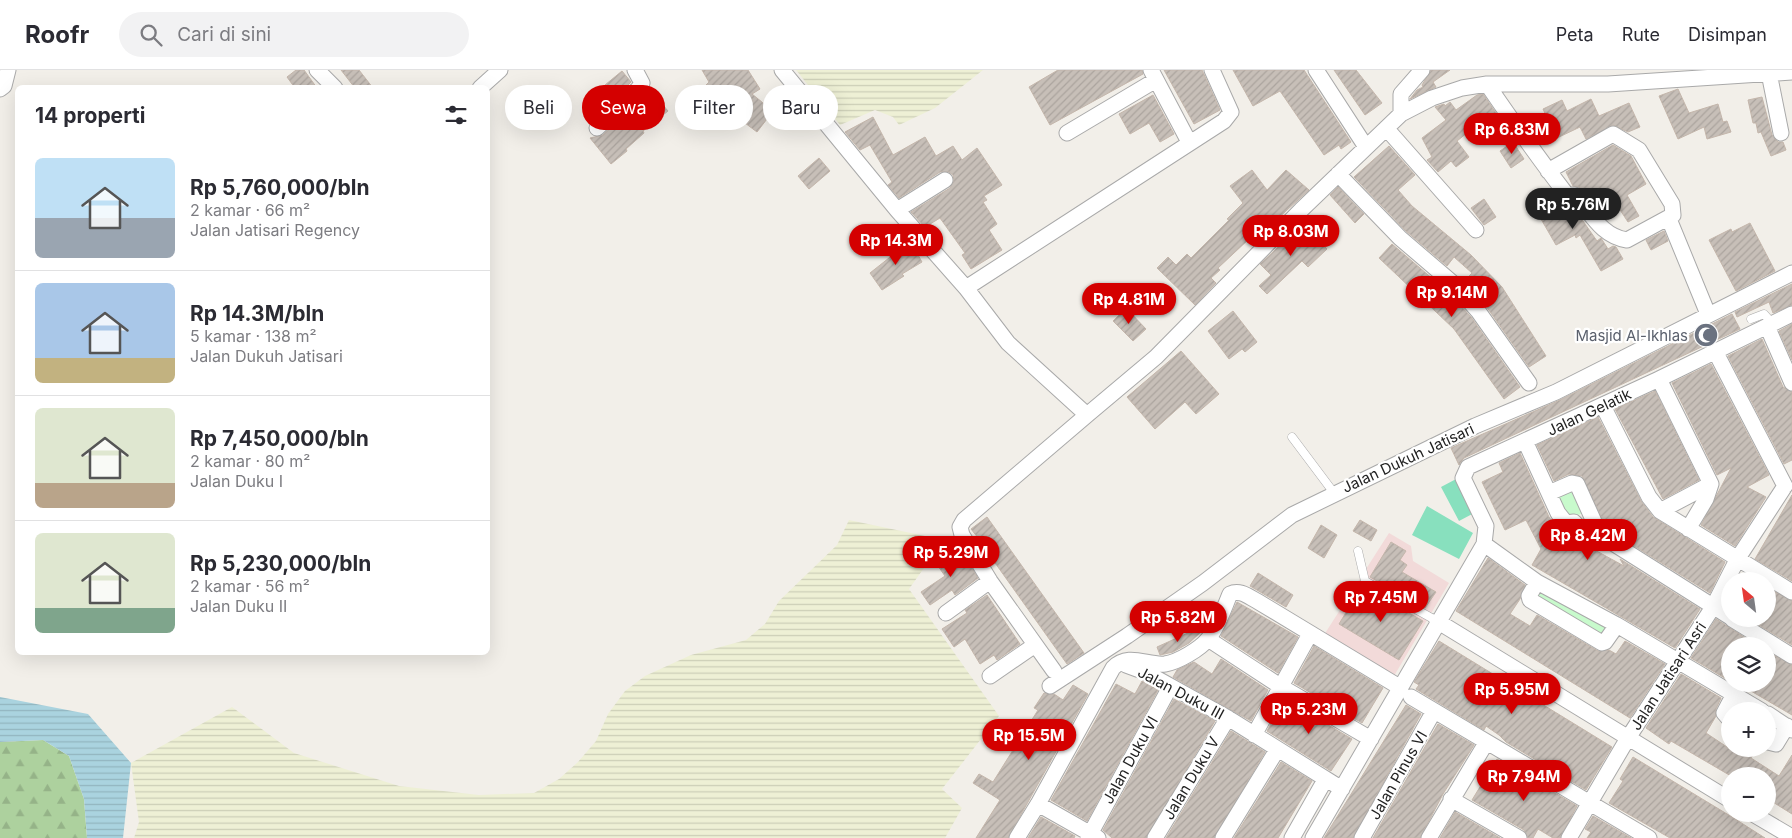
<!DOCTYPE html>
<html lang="id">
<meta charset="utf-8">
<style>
:root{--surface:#fff;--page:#f2f2f3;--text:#2b2b33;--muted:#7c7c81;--line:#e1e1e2;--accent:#d40000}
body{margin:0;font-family:Inter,sans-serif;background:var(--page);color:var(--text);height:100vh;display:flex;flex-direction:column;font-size:19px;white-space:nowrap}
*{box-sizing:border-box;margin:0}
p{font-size:16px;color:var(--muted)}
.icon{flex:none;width:28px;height:28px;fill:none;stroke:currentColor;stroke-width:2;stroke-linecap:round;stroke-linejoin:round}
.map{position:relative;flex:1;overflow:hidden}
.details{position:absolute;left:15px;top:15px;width:475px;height:570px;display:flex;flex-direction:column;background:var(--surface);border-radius:8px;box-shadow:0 5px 20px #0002}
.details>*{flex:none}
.guide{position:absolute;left:505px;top:15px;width:475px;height:45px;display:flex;gap:10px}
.needle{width:32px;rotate:331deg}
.fabs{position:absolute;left:1721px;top:502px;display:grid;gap:10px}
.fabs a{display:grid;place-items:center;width:55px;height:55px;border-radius:50%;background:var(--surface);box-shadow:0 5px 20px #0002;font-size:25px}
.price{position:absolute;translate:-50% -42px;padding:0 11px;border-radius:18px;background:var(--accent);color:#fff;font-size:16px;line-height:32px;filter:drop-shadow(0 1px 2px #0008)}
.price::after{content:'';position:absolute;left:50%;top:30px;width:15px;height:11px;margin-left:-8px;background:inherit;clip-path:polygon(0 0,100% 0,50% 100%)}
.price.current{background:#222;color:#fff}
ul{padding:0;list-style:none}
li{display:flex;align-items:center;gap:15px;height:125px;padding:0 20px}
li+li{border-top:1px solid var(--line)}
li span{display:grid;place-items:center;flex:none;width:140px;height:100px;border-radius:8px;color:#555}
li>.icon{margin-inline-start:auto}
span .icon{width:60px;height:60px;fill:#fffc;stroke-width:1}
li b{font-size:21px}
h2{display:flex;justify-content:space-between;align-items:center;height:60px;padding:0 20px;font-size:21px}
.tag{padding:0 18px;border-radius:22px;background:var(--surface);box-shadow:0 5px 20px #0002;font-size:18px;line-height:45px}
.tag.current{background:var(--accent);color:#fff}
header{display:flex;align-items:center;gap:30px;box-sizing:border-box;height:70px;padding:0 25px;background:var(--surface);border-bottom:1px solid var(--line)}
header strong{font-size:24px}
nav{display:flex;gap:28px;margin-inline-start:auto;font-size:18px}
.search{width:350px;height:45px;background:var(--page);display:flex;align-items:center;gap:12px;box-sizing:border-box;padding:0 18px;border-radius:28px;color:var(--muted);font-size:19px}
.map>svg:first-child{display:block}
.commercial{fill:#f2dad9}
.farmland{fill:url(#farmland-rules)}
.forest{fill:url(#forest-firs)}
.park{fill:#c8facc}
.pitch{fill:#88e0be}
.water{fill:url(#water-rules)}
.building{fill:url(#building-hatch);stroke:#c4b6ab}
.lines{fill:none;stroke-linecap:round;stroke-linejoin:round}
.service-casing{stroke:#a9a9a9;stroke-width:9}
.minor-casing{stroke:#a9a9a9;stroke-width:17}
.service{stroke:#fff;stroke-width:8}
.minor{stroke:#fff;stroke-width:15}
.labels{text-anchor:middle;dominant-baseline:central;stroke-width:4.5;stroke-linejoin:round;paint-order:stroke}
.worship-label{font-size:15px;fill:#5b616d;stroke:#fff;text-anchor:end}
.street-label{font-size:15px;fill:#222;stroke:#fff}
</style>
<header>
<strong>Roofr</strong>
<div class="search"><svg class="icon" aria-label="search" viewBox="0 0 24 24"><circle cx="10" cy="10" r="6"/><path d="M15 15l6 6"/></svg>Cari di sini</div>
<nav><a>Peta</a><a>Rute</a><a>Disimpan</a></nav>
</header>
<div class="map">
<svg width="1792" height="768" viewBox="0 0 1792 768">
<defs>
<pattern id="farmland-rules" width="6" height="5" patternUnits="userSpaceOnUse" patternTransform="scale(1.25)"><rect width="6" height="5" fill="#eef0d5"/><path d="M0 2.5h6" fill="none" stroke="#ccceb7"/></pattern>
<pattern id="forest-firs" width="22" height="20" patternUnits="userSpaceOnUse" patternTransform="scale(1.25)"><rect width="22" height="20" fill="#add19e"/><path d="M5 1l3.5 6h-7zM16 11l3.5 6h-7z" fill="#95b388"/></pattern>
<pattern id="water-rules" width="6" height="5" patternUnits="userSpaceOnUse" patternTransform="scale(1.25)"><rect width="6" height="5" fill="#aad3df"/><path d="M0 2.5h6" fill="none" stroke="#92b5bf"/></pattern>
<pattern id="building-hatch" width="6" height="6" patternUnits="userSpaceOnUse" patternTransform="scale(1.25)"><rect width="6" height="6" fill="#c7bfb8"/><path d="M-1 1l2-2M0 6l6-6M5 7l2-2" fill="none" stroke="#aba49e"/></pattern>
</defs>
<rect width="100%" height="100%" fill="#f2efe9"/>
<!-- commercial -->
<path class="commercial" d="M1389 463 1411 476 1413 491 1449 513 1394 606 1324 565Z"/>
<!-- farmland -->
<path class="farmland" d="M796 0H983L935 38 899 55 893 47 875 40 840 55Z
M849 450 944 470 909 519 999 646 942 719 962 738 945 768H134L139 752 131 693 232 637 294 683 399 716 479 725 534 723 559 709 578 692 596 671 608 644 625 621 645 606 691 585 746 570 765 554 779 531 837 475Z"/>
<!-- forest -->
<path class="forest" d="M43 670 69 686 84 729 87 768H0V672Z"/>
<!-- park -->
<path class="park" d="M1569 417 1582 443 1569 450 1556 424Z
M1539 516 1609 559 1602 572 1531 528Z"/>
<!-- pitch -->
<path class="pitch" d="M1458 408 1476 442 1459 451 1441 417Z
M1427 436 1473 463 1459 489 1412 465Z"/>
<!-- water -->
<path class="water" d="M0 627 88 644 131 693 123 768H87L84 729 69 686 43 670 0 672Z"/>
<!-- building -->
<path class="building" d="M296 0H304L317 18H295L287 7Z
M341 0H359L373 18H355Z
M702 0H748L760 19 752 24 773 41 757 62 737 47 748 34 737 18 720 32 706 15 709 12Z
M1058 0H1142L1143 4 1050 55 1029 17Z
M1164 0H1202L1220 40 1194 54Z
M1233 0H1304L1351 72 1341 79 1339 75 1324 85 1280 21 1253 36Z
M1334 0H1356L1382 33 1365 45Z
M1431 0H1450L1433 12 1436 17 1410 29 1417 20 1423 17 1422 15Z
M622 1 631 12 615 28 605 15Z
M1678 19 1689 43 1718 34 1723 52 1727 51 1731 62 1707 69 1704 57 1678 69 1659 26Z
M652 22 668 41 643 61 644 63 626 79 627 81 611 94 590 68 603 65 644 26 646 28Z
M1483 24 1500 49 1488 57 1483 50 1457 71 1469 87 1456 97 1451 91 1438 102 1427 90 1432 87 1422 68 1446 50 1435 37 1444 34 1445 36 1450 32 1456 40 1477 25Z
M1153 25 1174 64 1160 72 1149 53 1130 64 1119 44Z
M1762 27 1772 65 1778 72H1783L1786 80 1771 86 1761 62 1758 63 1756 53H1753L1748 30Z
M1591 29 1599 46 1629 33 1640 57 1628 62 1613 55 1586 69 1580 57 1557 68 1543 39 1562 30 1567 41Z
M873 47 893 85 925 67 936 86 953 76 962 90 977 78 1002 115 984 126 987 130 983 132 997 154 989 160 1002 180 971 199 962 185 965 183 940 148 925 157 911 142 950 118 954 110 953 105 949 102H940L899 128 888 115 892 112 870 75 860 80 845 62Z
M1513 72 1524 89 1511 98 1500 81Z
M1613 75 1631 86 1646 114 1627 125 1639 146 1628 152 1607 120 1590 129 1579 117 1573 116 1566 102Z
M1389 76 1415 105 1398 120 1412 136 1471 185 1502 217 1546 286 1529 297 1486 236 1464 211 1472 203 1454 187 1447 196 1406 161 1354 107Z
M819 88 830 101 809 119 798 106Z
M1252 100 1267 120 1286 100 1309 120 1275 151 1272 148 1251 170 1249 169 1218 198 1220 200 1211 208 1216 213 1195 235 1157 198 1168 187 1176 195 1187 184 1191 188 1229 150 1227 149 1243 133 1230 116Z
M1338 117 1364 144 1355 153 1330 125Z
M1545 121 1554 137 1562 133 1571 134 1597 171 1601 168 1608 179 1613 176 1616 177 1623 189 1601 201 1580 165 1576 168 1575 165 1556 175 1530 130Z
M1484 129 1496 147 1484 155 1471 138Z
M1750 153 1775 201 1736 221 1709 170 1731 159 1732 162Z
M1303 154 1327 179 1308 197 1302 191 1267 224 1259 216 1271 205 1260 194Z
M1664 161 1668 171 1651 180 1646 170Z
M910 171 922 192 902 204 904 206 882 220 870 203 894 184 893 182Z
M1392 174 1448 222 1471 247 1520 317 1504 329 1454 259 1379 188Z
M1792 214V235L1773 243 1769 232 1737 247 1735 242Z
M1126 238 1146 259 1133 271 1113 251Z
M1233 241 1257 272 1245 282 1242 279 1229 289 1208 261Z
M1732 244 1740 259 1464 388 1459 395 1451 378 1560 330Z
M1792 254V290L1779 261Z
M1762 269 1783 317 1792 322V390L1784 394 1728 286Z
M1181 281 1219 324 1196 344 1185 332 1155 359 1127 327Z
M1711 294 1769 405 1747 417 1766 427 1735 476 1701 455 1731 398 1717 405 1672 313Z
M1655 321 1699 410 1663 429 1615 339Z
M1598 347 1641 431 1653 447 1725 492 1710 523 1607 459 1582 406 1569 404 1554 411 1537 375Z
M1520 383 1549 447 1560 463 1570 462 1582 473 1624 496 1620 489 1700 539 1675 578 1532 495 1541 479 1526 450 1505 460 1482 412 1503 402 1499 393Z
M1792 425V511L1755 489Z
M987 447 1084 583 1067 594 993 490 990 493 977 471 979 469 971 459Z
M1360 450 1377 460 1371 471 1353 461Z
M1321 455 1337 465 1324 488 1308 478Z
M1391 472 1406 481 1400 490 1407 495 1402 502 1436 522 1425 538 1370 507Z
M961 481 978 508 955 525 952 520 930 535 921 522 945 506 938 496Z
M1488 488 1525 515 1520 529 1510 544 1530 556 1537 545 1598 581 1609 580 1616 584 1625 571 1665 594 1630 648 1456 541Z
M1258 503 1293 525 1286 537 1250 516Z
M1362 516 1423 551 1399 590 1339 554Z
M1768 518 1792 531V575L1749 549H1768Z
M987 525 1020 574 997 590 994 585 980 594 965 569 954 577 942 559 967 543 965 540Z
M1237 532 1298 567 1278 603 1221 566Z
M1716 549 1758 576H1730V611L1691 588Z
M1199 558 1201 562 1189 573 1173 582 1160 585 1157 577Z
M1439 571 1612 677 1586 720 1506 672 1499 665 1486 656 1484 660 1416 619 1419 615 1414 612Z
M1314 576 1383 618 1362 653 1294 613Z
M1768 582 1792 595V645L1739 614H1768Z
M1221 589 1268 620 1251 651 1173 607 1177 600 1194 592 1212 604Z
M1681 604 1721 628 1716 639V646L1706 663 1730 679H1757L1751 688 1779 706 1792 685V744L1768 729V706H1731L1671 671 1669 674 1646 658Z
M1142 611 1158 620 1087 751 1051 730 1116 614 1135 624Z
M1073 615 1088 624 1008 768H976L1000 730 973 713 979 704 993 712 1038 640 1034 638 1044 623 1054 624 1063 630Z
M1174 629 1215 651 1146 768H1112L1103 760Z
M1284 629 1352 669 1331 701 1267 661Z
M1406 635 1421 644 1353 768H1324Z
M1438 654 1474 675 1443 724 1420 768H1373Z
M1231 661 1265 682 1214 768H1166Z
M1633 687 1732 747 1765 768H1670L1609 733 1623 711 1620 709Z
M1497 689 1577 736 1560 768H1553L1538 759 1533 768H1528L1524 760 1472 730Z
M1281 692 1312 711 1278 768H1234Z
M1455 742 1500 768H1440Z
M1593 746 1631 768H1587L1591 762 1585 759Z
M1041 747 1075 766 1074 768H1028Z"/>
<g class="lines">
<!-- service casing -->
<g class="service-casing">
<path id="service" d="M1751 249 1764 244 1772 253
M1292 367 1334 423
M1358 481 1365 511 1437 551"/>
</g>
<!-- minor casing -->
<g class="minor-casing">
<path id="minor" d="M317 0 335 18
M782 0 897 140 966 218 1008 273 1087 345 1156 287 1301 140 1401 44 1432 28 1462 18 1487 14H1608L1792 2
M1151 0 1189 72
M1316 0 1366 77
M1769 3 1781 63
M1487 14C1513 52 1539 89 1567 125H1575C1591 143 1601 166 1627 170L1673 145 1672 134 1639 80 1613 64 1548 101
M480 18 500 0
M0 19 4 16 8 0
M1401 44V24L1422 0
M597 58 638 19 642 13 635 0
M1386 58 1476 160
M1067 63 1156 10
M1338 104 1400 168 1455 215 1478 241 1529 313
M897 140 945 110
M1669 149 1708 244
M966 218 1224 51 1231 42 1212 0
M1767 256 1792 313
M1715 281 1785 416
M1659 309 1711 414 1706 429 1688 459
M1603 336 1649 427 1660 441 1792 522
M1525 371 1558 443 1566 453 1574 452 1586 465H1600L1730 547
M1549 423 1572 413 1577 414 1600 465
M1660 441 1711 414
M1484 474 1537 512 1617 555 1762 641
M1537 512 1529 526 1530 530 1602 573 1605 572 1617 555
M946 543 990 511
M1732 549 1792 586
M1437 551 1730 730
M1208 569 1280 616 1371 669
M1126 595 1145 602 1228 648 1342 719
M1054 601 990 511 962 465 960 457 964 450 1087 345
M990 606 1035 575
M1050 616 1127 566 1203 513 1292 445 1475 356 1556 322 1792 203
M1411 627 1649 768
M1768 644 1792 660
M1730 650 1724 643 1734 624
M1254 665 1310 564
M1768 672 1776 674 1787 656
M1451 729 1519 768
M1038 734 1098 768
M1753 744 1792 767
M1017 768 1038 734 1113 598C1129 582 1147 596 1165 594 1178 592 1200 579 1208 569 1218 557 1224 538 1230 524 1240 519 1249 527 1257 531L1401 618
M1088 768 1170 617
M1155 768 1228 648
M1223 768 1277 680
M1292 768 1325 710
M1313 768 1484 474 1486 456 1463 408 1468 397 1659 309 1792 244
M1362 768 1434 641
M1429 768 1486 673
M1569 768 1628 668 1713 537 1738 488 1785 416"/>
</g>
<!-- service -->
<use href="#service" class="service"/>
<!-- minor -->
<use href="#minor" class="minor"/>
</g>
<!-- icons -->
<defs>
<g id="mosque-disc" transform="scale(1.25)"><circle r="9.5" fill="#6b7280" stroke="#fff"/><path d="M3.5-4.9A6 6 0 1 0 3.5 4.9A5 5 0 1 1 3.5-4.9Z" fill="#fff"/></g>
</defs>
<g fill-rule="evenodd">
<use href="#mosque-disc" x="1706" y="265"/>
</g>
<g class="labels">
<!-- worship labels -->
<g class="worship-label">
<text x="1688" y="265">Masjid Al-Ikhlas</text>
</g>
<!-- street labels -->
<g class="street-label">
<text transform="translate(1589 342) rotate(-25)">Jalan Gelatik</text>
<text transform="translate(1408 388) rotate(-25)">Jalan Dukuh Jatisari</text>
<text transform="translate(1668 606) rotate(-57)">Jalan Jatisari Asri</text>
<text transform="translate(1181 623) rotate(28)">Jalan Duku III</text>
<text transform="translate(1130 690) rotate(-61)">Jalan Duku VI</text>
<text transform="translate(1398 705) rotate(-60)">Jalan Pinus VI</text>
<text transform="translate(1191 708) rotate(-59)">Jalan Duku V</text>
</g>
</g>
</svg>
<div class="fabs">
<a><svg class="needle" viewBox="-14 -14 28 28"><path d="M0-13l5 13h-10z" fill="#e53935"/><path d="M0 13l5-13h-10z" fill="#7c7c81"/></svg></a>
<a><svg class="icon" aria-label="layers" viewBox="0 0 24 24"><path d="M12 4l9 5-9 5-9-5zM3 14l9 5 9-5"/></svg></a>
<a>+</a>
<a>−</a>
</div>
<b class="price" style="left:1512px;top:85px">Rp 6.83M</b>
<b class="price current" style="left:1573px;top:160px">Rp 5.76M</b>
<b class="price" style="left:1291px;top:187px">Rp 8.03M</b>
<b class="price" style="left:896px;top:196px">Rp 14.3M</b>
<b class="price" style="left:1452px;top:248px">Rp 9.14M</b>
<b class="price" style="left:1129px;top:255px">Rp 4.81M</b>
<b class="price" style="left:1588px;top:491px">Rp 8.42M</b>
<b class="price" style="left:951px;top:508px">Rp 5.29M</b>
<b class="price" style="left:1381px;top:553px">Rp 7.45M</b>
<b class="price" style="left:1178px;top:573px">Rp 5.82M</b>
<b class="price" style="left:1512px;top:645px">Rp 5.95M</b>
<b class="price" style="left:1309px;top:665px">Rp 5.23M</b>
<b class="price" style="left:1029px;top:691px">Rp 15.5M</b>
<b class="price" style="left:1524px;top:732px">Rp 7.94M</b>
<div class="guide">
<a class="tag">Beli</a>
<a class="tag current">Sewa</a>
<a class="tag">Filter</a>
<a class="tag">Baru</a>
</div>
<section class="details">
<h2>14 properti<svg class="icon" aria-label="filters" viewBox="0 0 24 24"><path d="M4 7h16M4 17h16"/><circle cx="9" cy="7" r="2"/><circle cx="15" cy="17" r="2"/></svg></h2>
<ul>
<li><span style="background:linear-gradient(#bfe0f5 60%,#9aa5b1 0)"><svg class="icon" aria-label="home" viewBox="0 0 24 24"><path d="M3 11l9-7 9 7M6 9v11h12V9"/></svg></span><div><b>Rp 5,760,000/bln</b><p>2 kamar · 66 m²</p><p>Jalan Jatisari Regency</p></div></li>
<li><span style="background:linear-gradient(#a9c7e8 75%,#c2b280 0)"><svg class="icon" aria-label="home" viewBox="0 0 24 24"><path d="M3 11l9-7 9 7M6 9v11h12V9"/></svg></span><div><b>Rp 14.3M/bln</b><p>5 kamar · 138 m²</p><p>Jalan Dukuh Jatisari</p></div></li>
<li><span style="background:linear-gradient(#dfe7d0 75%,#b9a48a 0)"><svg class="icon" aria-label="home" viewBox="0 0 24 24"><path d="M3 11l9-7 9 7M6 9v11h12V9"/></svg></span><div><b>Rp 7,450,000/bln</b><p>2 kamar · 80 m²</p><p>Jalan Duku I</p></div></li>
<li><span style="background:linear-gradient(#dfe7d0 75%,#7fa58c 0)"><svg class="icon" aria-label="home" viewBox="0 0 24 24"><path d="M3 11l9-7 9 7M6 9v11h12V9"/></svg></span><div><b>Rp 5,230,000/bln</b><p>2 kamar · 56 m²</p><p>Jalan Duku II</p></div></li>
</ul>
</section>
</div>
